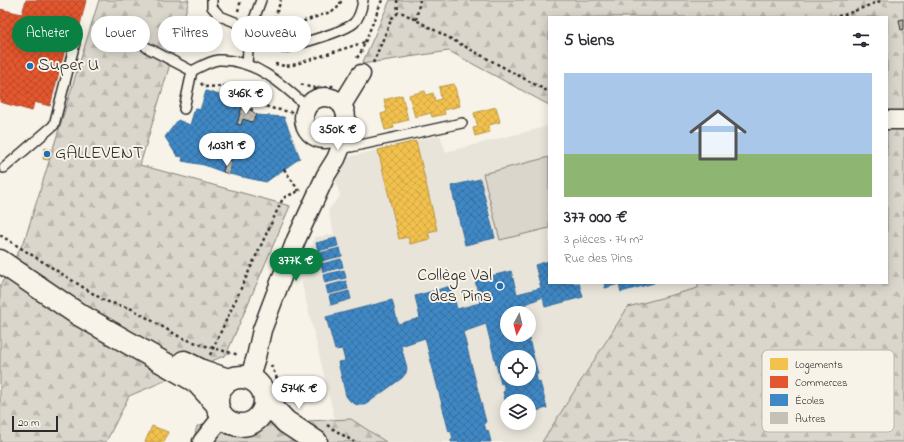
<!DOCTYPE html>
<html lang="fr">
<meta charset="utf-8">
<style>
:root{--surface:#fff;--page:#f2f2f3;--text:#2b2b33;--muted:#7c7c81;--line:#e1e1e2;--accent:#0b8043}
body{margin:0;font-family:"Indie Flower",sans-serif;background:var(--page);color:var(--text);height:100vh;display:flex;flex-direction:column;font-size:15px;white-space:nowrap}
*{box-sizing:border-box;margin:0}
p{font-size:13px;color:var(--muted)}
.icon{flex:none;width:22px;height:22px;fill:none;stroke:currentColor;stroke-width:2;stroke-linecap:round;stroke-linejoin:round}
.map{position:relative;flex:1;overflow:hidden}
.side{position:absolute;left:548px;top:16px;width:340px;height:268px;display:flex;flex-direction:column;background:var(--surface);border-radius:0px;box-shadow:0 2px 10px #0003}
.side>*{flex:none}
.banner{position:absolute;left:12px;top:16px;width:380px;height:36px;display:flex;gap:8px}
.needle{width:26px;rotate:187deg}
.fabs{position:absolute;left:500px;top:306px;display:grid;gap:8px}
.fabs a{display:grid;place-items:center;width:36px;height:36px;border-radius:50%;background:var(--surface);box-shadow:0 2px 10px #0003;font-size:20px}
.scale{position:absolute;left:12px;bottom:10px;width:46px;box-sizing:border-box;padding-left:4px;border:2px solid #2b2b2b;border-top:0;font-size:11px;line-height:14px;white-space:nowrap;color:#2b2b2b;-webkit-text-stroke:3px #f7f3e8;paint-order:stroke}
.price{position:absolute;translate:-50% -34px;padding:0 9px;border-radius:14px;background:#fff;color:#222;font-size:13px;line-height:26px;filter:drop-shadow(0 1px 2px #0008)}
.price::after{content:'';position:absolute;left:50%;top:24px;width:12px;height:9px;margin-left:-6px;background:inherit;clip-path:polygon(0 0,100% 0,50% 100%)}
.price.active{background:var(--accent);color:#fff}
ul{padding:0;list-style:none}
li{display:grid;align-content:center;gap:8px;height:212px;padding:0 16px}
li+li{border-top:1px solid var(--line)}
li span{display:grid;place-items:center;height:124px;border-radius:0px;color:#555}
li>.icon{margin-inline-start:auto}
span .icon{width:72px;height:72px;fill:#fffc;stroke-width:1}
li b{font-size:17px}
h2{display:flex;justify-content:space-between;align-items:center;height:48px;padding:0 16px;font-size:17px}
.tag{padding:0 14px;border-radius:18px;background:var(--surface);box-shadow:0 2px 10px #0003;font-size:14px;line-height:36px}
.tag.active{background:var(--accent);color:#fff}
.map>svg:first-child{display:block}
.built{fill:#e8e4da;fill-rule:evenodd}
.forest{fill:url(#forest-firs);stroke:#82807c}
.pitch{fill:#dad6cc;stroke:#82807c}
.homes{fill:url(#homes-cross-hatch);stroke:#b69444}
.shops{fill:url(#shops-cross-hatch);stroke:#ac4a2d}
.schools{fill:url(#schools-cross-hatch);stroke:#396c97;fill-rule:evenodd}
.building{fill:url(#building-cross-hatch);stroke:#2b2b2b}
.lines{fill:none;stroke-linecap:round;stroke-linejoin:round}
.service-casing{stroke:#2b2b2b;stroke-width:12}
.minor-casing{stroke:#2b2b2b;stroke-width:21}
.secondary-casing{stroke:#2b2b2b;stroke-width:25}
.path{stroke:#2b2b2b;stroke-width:2.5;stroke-dasharray:3 3;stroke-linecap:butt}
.service{stroke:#f7f3e8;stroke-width:9}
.minor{stroke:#f7f3e8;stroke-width:18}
.secondary{stroke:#f7f3e8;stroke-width:22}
.poi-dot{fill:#1f6fb2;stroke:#f7f3e8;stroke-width:1.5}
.labels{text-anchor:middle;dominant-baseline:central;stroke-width:4;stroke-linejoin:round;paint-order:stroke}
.poi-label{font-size:18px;fill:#2b2b2b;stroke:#f7f3e8;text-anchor:start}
.key{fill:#f7f3e8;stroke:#bab7af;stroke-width:1}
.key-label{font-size:11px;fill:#2b2b2b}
</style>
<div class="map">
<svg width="904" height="442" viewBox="0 0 904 442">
<defs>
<pattern id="forest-firs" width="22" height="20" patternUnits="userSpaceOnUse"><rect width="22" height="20" fill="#dad6cc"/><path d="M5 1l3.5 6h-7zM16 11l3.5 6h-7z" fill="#bbb8af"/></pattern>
<pattern id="homes-cross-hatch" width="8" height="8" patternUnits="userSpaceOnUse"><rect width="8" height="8" fill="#f2c14e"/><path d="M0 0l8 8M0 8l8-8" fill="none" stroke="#d0a644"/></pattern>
<pattern id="shops-cross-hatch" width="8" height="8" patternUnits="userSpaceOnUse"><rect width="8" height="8" fill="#e4572e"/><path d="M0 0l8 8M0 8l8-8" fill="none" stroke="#b94827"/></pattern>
<pattern id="schools-cross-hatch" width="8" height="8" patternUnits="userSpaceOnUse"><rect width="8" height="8" fill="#3f88c5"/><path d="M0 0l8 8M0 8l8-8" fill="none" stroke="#356fa0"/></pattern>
<pattern id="building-cross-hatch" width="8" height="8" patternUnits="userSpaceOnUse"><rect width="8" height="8" fill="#c4c1b9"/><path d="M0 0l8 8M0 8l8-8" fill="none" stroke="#a9a69f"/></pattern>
</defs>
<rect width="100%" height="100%" fill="#f7f3e8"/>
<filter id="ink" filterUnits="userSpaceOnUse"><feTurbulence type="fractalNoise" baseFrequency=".025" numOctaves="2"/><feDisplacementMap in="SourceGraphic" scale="8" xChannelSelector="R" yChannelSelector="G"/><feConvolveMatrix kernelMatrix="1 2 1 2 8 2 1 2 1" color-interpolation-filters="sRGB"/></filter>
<g filter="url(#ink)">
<!-- built -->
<path class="built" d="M549 126V283H698V288L628 307 542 442H386L351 419 335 420 300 276 315 237 334 234 328 210 340 196 335 178 344 158 440 135 446 152ZM507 313H529V335H507ZM507 357H529V379H507ZM507 401H529V423H507Z"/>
<!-- forest -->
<path class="forest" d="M99 0H189L140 165 290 206 226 355 129 396 106 442H0V286L25 239Z
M390 0H904V442H542L628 307 698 288V283H887V17H549V105L449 51 362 64Z
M351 419 386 442H193L197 426Z"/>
<!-- pitch -->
<path class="pitch" d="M549 157V228L500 240 483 174Z"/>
<!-- homes -->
<path class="homes" d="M454 84 460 106 444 110 445 114 432 117 431 113 415 117 409 95 425 91 426 95 433 93 435 101 441 99 439 87Z
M402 95 408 120 393 124 394 128 385 130 381 114 387 112 384 100Z
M496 107 500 122 489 125 490 132 475 136 473 128 478 127 474 113Z
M416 141 437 230 428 232 430 239 410 244 408 237 399 239 378 150Z
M45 148 51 150 48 160 43 159Z
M152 426 168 432 164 442H145Z"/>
<!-- shops -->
<path class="shops" d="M26 0H86L79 29 71 27 50 106 34 102 32 111 0 102V9L22 14Z"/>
<!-- schools -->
<path class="schools" d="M206 91 239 101 243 104 237 124 241 125 243 119 252 122 257 115 284 117 300 158 266 182 229 174 231 161 226 160 223 172 204 165 182 161 183 157 177 156 165 137 178 120 190 125 195 108 200 110Z
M480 179 495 238 465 245 451 186Z
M336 238 338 246 318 251 316 243Z
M340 248 342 256 321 261 319 253Z
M341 259 343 267 323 272 321 264Z
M549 261V283H579L583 297 545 307 543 297 521 306 523 313H507V335H528L538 374 536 375 538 383 540 382 547 408 529 413V401H507V408L503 392 505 391 503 383 501 384 486 324 463 332 486 422 484 423 486 431 488 430 491 442H451V440L453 439 451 431 449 432 425 338 401 346 407 368 406 373 402 378 365 405H357L350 401 346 396 338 362 345 361 342 349 335 350 326 317 392 300 398 324 420 318 415 296 451 286 457 309 480 303 475 280 511 271 517 294 541 288 535 265ZM507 357H529V379H507Z
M344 270 346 278 325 283 323 275Z
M346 281 348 289 328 294 326 286Z
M604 283H654L621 292 619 284 605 288Z
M349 291 351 299 331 305 329 296Z"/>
<!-- building -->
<path class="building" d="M904 19V29L901 30 899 20Z
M243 104 257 115 252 122 243 119 241 125 237 124Z
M226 160 231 161 229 174 223 172Z"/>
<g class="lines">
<!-- service casing -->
<g class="service-casing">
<path id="service" d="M212 0V7L220 16 235 22 249 33 284 48C299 44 344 32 354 23 359 18 362 7 363 0
M146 47 192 71
M247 65 249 33 261 0
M184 109 192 71C200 67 210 61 218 60 253 58 284 85 307 107
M341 147H351L462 123
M4 168 54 125 75 43"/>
</g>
<!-- minor casing -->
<g class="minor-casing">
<path id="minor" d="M304 118a21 21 0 1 1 42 0a21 21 0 1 1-42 0Z
M342 105 361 74
M887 120H904
M248 378 251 373 256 357 262 330 296 240 326 175 336 159 341 147 340 132
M202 442 222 417"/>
</g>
<!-- secondary casing -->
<g class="secondary-casing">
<path id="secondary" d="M0 261 78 314 197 382 217 404
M184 362 202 371 228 380
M217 401a24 24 0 1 1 48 0a24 24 0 1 1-48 0Z
M265 400 286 422 316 442"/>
</g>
<!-- path -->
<path class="path" d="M397 0 398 13
M238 11 241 0
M832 17 844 15 883 0
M274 20 296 24 336 10 342 0
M416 20 420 0
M272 30 274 20 281 0
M357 58 361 52 382 0
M373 63 392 18 398 13H403L549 92
M275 64 285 66 293 65 365 42
M201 83 204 87 226 86 270 108 296 113
M301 84C311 89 325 89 335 85
M251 111 263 86
M354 125 356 114
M284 169 299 191
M0 235 105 301 132 309 180 337 202 345 239 355
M210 355 283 198 301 190
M271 365 282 390
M327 425 354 442"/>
<!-- service -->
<use href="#service" class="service"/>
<!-- minor -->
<use href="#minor" class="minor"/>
<!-- secondary -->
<use href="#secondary" class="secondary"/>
</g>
</g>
<!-- markers -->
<g class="poi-dot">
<circle cx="30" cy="66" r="4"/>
<circle cx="47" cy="154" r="4"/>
<circle cx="500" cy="286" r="4"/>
</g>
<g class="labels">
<!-- poi labels -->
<g class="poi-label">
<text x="38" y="66">Super U</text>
<text x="55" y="154">GALLEVENT</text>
<text x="492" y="276" text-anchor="end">Collège Val<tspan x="492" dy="21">des Pins</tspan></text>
</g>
</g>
<!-- legend -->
<rect x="762" y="350" width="132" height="82" rx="6" class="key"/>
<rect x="770" y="358" width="18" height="12" fill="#f2c14e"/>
<rect x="770" y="376" width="18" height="12" fill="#e4572e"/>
<rect x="770" y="394" width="18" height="12" fill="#3f88c5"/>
<rect x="770" y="412" width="18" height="12" fill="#c4c1b9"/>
<g class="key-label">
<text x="795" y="368">Logements</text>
<text x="795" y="386">Commerces</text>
<text x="795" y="404">Écoles</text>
<text x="795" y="422">Autres</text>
</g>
</svg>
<div class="fabs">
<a><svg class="needle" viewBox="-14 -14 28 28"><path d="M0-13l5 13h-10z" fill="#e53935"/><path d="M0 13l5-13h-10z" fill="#7c7c81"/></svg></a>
<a><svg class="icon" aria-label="locate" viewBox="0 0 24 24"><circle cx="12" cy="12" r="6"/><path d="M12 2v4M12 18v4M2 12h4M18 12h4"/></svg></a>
<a><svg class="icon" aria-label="layers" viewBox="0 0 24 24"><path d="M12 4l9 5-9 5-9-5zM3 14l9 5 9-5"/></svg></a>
</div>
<div class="scale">20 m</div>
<b class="price" style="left:246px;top:115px">346K €</b>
<b class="price" style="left:338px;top:151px">350K €</b>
<b class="price" style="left:227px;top:167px">1.03M €</b>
<b class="price active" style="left:296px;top:282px">377K €</b>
<b class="price" style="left:299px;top:410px">574K €</b>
<div class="banner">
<a class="tag active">Acheter</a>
<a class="tag">Louer</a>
<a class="tag">Filtres</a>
<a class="tag">Nouveau</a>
</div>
<section class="side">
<h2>5 biens<svg class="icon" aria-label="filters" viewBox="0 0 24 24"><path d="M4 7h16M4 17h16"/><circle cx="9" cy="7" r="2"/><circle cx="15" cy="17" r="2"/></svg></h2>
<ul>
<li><span style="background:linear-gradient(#a9c7e8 65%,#8fb573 0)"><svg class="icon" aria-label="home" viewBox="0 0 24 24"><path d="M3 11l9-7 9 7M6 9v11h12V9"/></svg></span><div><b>377 000 €</b><p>3 pièces · 74 m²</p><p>Rue des Pins</p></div></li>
</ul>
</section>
</div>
